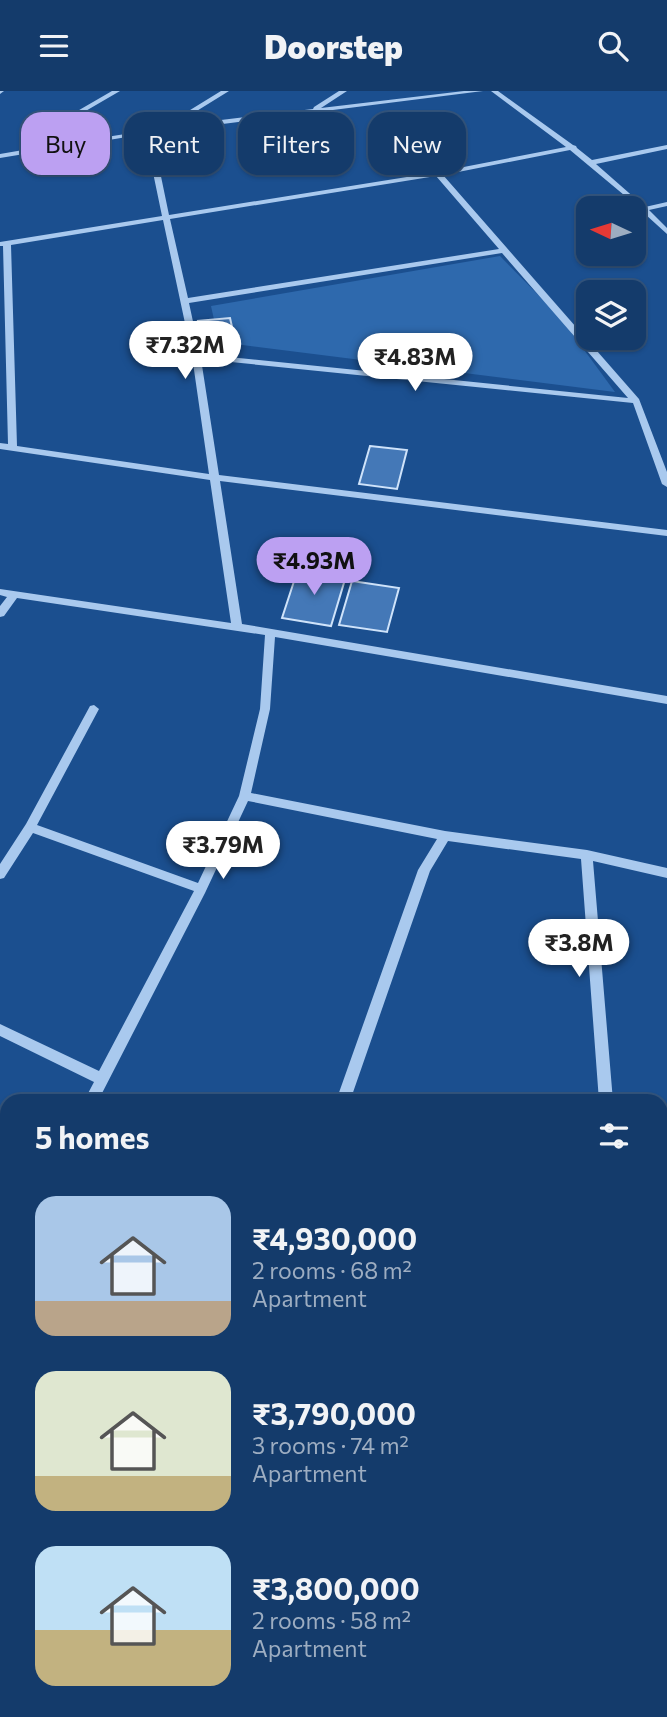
<!DOCTYPE html>
<meta charset="utf-8">
<style>
:root{--surface:#143b6b;--page:#1d4271;--text:#f1f3f6;--muted:#9dadc1;--line:#33557e;--accent:#bca0f2}
body{margin:0;font-family:Commissioner,sans-serif;background:var(--page);color:var(--text);height:100vh;display:flex;flex-direction:column;font-size:26px;white-space:nowrap}
*{box-sizing:border-box;margin:0}
p{font-size:23px;color:var(--muted)}
.icon{flex:none;width:38px;height:38px;fill:none;stroke:currentColor;stroke-width:2;stroke-linecap:round;stroke-linejoin:round}
.map{position:relative;flex:1;overflow:hidden}
.drawer{position:absolute;left:0px;top:1003px;width:668px;height:625px;display:flex;flex-direction:column;background:var(--surface);border-radius:21px 21px 0 0;box-shadow:0 2px 5px #0004,0 0 0 2px var(--line)}
.drawer>*{flex:none}
.top-card{position:absolute;left:21px;top:21px;width:626px;height:63px;display:flex;gap:14px}
.needle{width:46px;rotate:274deg}
.tools{position:absolute;left:576px;top:105px;display:grid;gap:14px}
.tools a{display:grid;place-items:center;width:70px;height:70px;border-radius:14px;background:var(--surface);box-shadow:0 2px 5px #0004,0 0 0 2px var(--line);font-size:35px}
.price{position:absolute;translate:-50% -60px;padding:0 16px;border-radius:24px;background:#fff;color:#222;font-size:23px;line-height:46px;filter:drop-shadow(0 2px 4px #0008)}
.price::after{content:'';position:absolute;left:50%;top:42px;width:21px;height:16px;margin-left:-10px;background:inherit;clip-path:polygon(0 0,100% 0,50% 100%)}
.price.active{background:var(--accent);color:#111}
ul{padding:0;list-style:none}
li{display:flex;align-items:center;gap:21px;height:175px;padding:0 35px}
li span{display:grid;place-items:center;flex:none;width:196px;height:140px;border-radius:21px;color:#555}
li>.icon{margin-inline-start:auto}
span .icon{width:84px;height:84px;fill:#fffc;stroke-width:1}
li b{font-size:30px}
h2{display:flex;justify-content:space-between;align-items:center;height:84px;padding:0 35px;font-size:30px}
.chip{padding:0 24px;border-radius:21px;background:var(--surface);box-shadow:0 2px 5px #0004,0 0 0 2px var(--line);font-size:24px;line-height:63px}
.chip.active{background:var(--accent);color:#111}
header{display:flex;justify-content:space-between;align-items:center;height:91px;padding:0 35px;background:var(--surface);font-size:32px;font-weight:800}
.map>svg:first-child{display:block}
.green{fill:#2e69ad}
.building{fill:#4478b7;stroke:#cfe3fa;stroke-width:2}
.lines{fill:none;stroke-linecap:round;stroke-linejoin:round}
.minor{fill:#a9c9ee;fill-rule:evenodd}
</style>
<header><svg class="icon" aria-label="menu" viewBox="0 0 24 24"><path d="M4 6h16M4 12h16M4 18h16"/></svg>Doorstep<svg class="icon" aria-label="search" viewBox="0 0 24 24"><circle cx="10" cy="10" r="6"/><path d="M15 15l6 6"/></svg></header>
<div class="map">
<svg width="667" height="1626" viewBox="0 0 667 1626">
<rect width="100%" height="100%" fill="#1b4f8f"/>
<!-- green -->
<path class="green" d="M500 165 560 226 615 301 219 251 211 215Z"/>
<!-- building -->
<path class="building" d="M230 227 237 258 205 262 198 230Z
M370 355 407 359 397 398 359 393Z
M298 478 346 485 331 535 282 527Z
M352 490 399 497 387 541 339 534Z"/>
<g class="lines">
<!-- minor -->
<path class="minor" d="M0 0H4L0 3Z
M112 0H120L41 46 37 57 182 34V24L221 0H229L187 26 188 33 313 18 314 16 339 0H347L321 17 464 0H483L152 42 169 124 438 81 566 56 491 0H498L573 54 576 55 577 57 592 69 667 54V58L596 73 645 116 667 111V115L649 119 667 137V143L624 104 570 59 443 84 639 308 667 381V396L662 393 633 312 201 268 219 384 667 439V445L220 390 242 533 667 605V613L275 546 270 618 251 702 445 740 587 759 667 777V787L593 770 613 1010H599L581 768 448 750 430 780 350 1010H336L418 779 437 748 248 710 205 802 98 1010H84L94 991 0 945V933L99 980 194 800 33 742 4 787 0 788V773L26 733 90 615 94 614 99 618 37 734 198 792 239 705 260 618 265 544 17 507 4 525 0 526V515L7 506 0 504V498L231 532 210 389 0 358V352L8 353 3 155H0V151L162 125 145 43 0 67V63L29 58 36 44ZM436 85 499 158 188 207 170 128ZM163 129 192 265 209 383 17 355 11 154ZM502 162 628 307 200 263 189 212Z
M7 1206V1252L5 1255 0 1258V1213L2 1209Z
M662 1219 667 1220V1236L662 1234Z
M662 1555 667 1557V1575L662 1573Z"/>
</g>
</svg>
<div class="tools">
<a><svg class="needle" viewBox="-14 -14 28 28"><path d="M0-13l5 13h-10z" fill="#e53935"/><path d="M0 13l5-13h-10z" fill="#9dadc1"/></svg></a>
<a><svg class="icon" aria-label="layers" viewBox="0 0 24 24"><path d="M12 4l9 5-9 5-9-5zM3 14l9 5 9-5"/></svg></a>
</div>
<b class="price" style="left:185px;top:290px">₹7.32M</b>
<b class="price" style="left:415px;top:302px">₹4.83M</b>
<b class="price active" style="left:314px;top:506px">₹4.93M</b>
<b class="price" style="left:223px;top:790px">₹3.79M</b>
<b class="price" style="left:579px;top:888px">₹3.8M</b>
<div class="top-card">
<a class="chip active">Buy</a>
<a class="chip">Rent</a>
<a class="chip">Filters</a>
<a class="chip">New</a>
</div>
<section class="drawer">
<h2>5 homes<svg class="icon" aria-label="filters" viewBox="0 0 24 24"><path d="M4 7h16M4 17h16"/><circle cx="9" cy="7" r="2"/><circle cx="15" cy="17" r="2"/></svg></h2>
<ul>
<li><span style="background:linear-gradient(#a9c7e8 75%,#b9a48a 0)"><svg class="icon" aria-label="home" viewBox="0 0 24 24"><path d="M3 11l9-7 9 7M6 9v11h12V9"/></svg></span><div><b>₹4,930,000</b><p>2 rooms · 68 m²</p><p>Apartment</p></div></li>
<li><span style="background:linear-gradient(#dfe7d0 75%,#c2b280 0)"><svg class="icon" aria-label="home" viewBox="0 0 24 24"><path d="M3 11l9-7 9 7M6 9v11h12V9"/></svg></span><div><b>₹3,790,000</b><p>3 rooms · 74 m²</p><p>Apartment</p></div></li>
<li><span style="background:linear-gradient(#bfe0f5 60%,#c2b280 0)"><svg class="icon" aria-label="home" viewBox="0 0 24 24"><path d="M3 11l9-7 9 7M6 9v11h12V9"/></svg></span><div><b>₹3,800,000</b><p>2 rooms · 58 m²</p><p>Apartment</p></div></li>
</ul>
</section>
</div>
